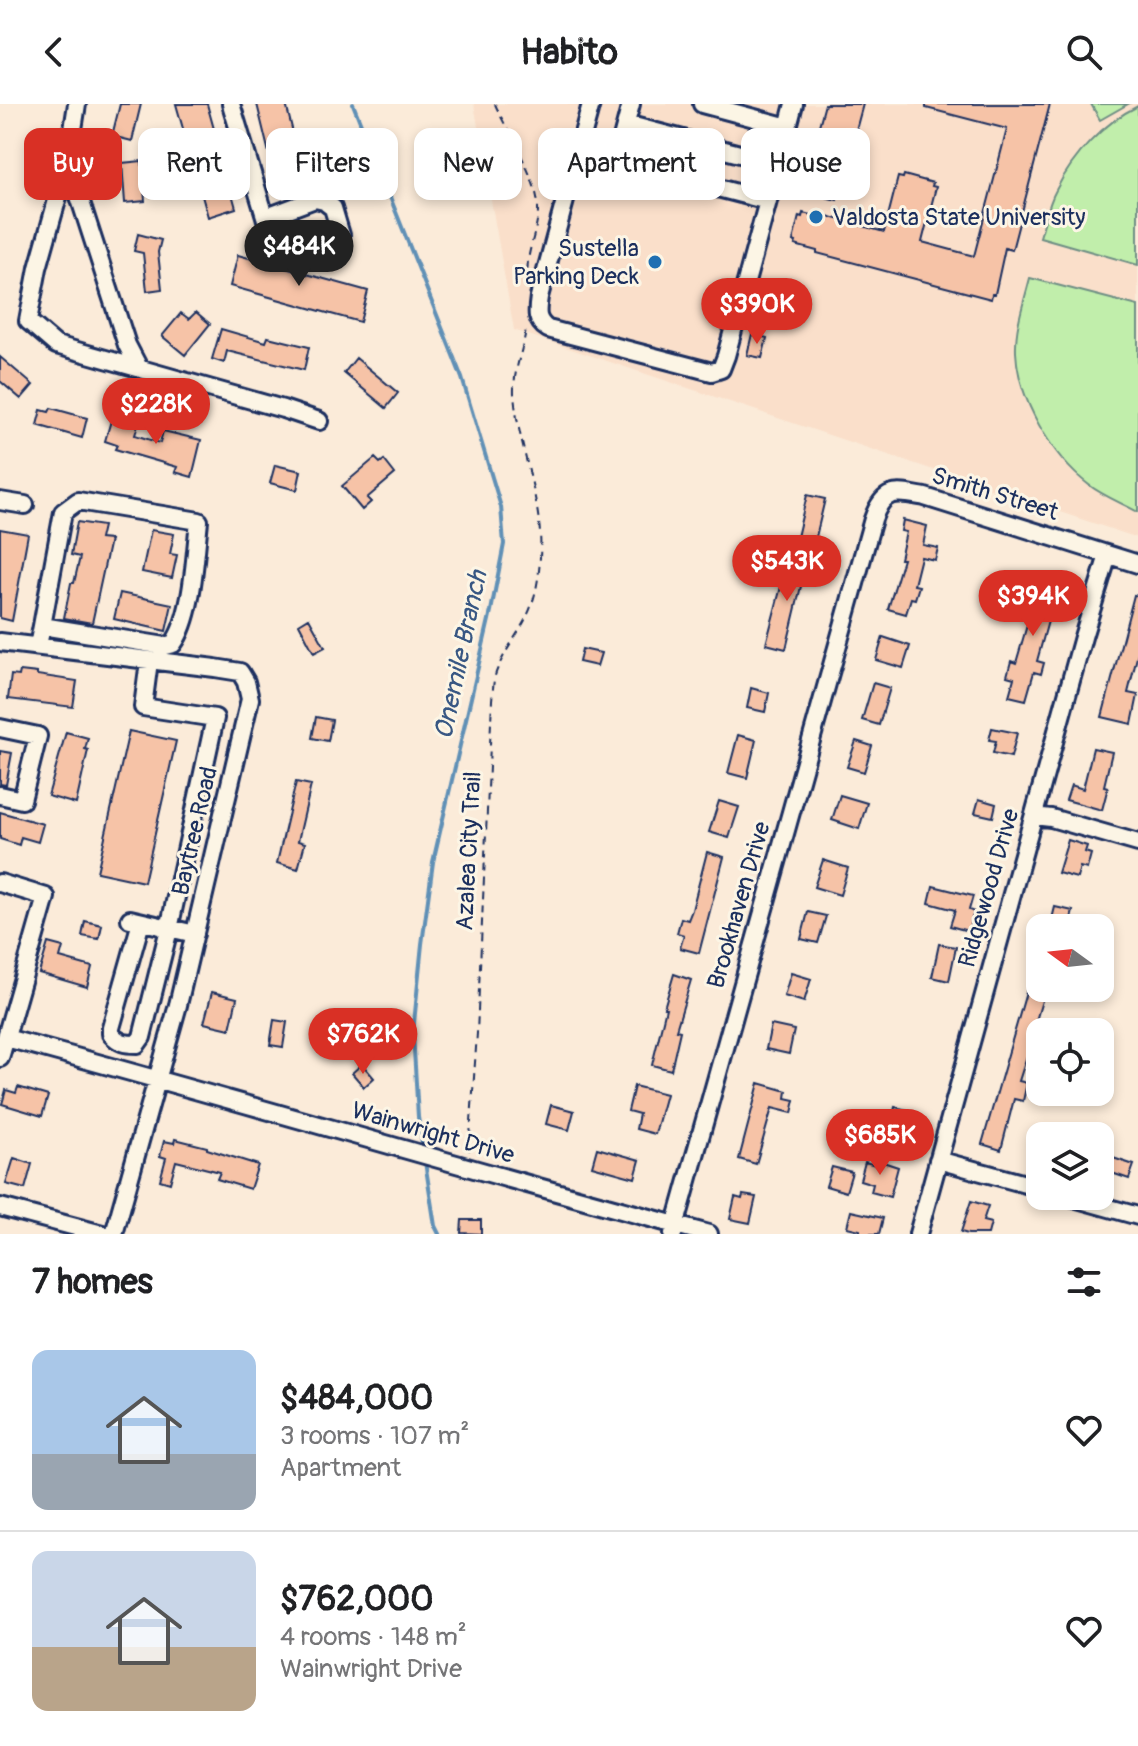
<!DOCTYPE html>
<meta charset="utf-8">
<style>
:root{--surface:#fff;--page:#f6f6f6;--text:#202124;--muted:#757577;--line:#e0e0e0;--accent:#d93025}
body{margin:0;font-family:Pangolin,sans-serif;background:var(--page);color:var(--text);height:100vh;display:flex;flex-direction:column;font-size:30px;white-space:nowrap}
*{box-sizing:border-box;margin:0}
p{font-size:26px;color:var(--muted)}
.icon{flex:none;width:44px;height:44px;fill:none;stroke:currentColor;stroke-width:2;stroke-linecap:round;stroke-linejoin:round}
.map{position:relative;height:1130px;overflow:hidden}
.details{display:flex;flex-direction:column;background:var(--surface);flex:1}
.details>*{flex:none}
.banner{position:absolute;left:24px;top:24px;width:1090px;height:72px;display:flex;gap:16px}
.needle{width:52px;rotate:285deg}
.fabs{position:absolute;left:1026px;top:810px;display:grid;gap:16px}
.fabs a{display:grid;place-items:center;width:88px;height:88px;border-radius:16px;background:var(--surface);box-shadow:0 4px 12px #0003;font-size:40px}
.price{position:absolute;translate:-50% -68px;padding:0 18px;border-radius:28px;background:var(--accent);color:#fff;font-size:26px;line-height:52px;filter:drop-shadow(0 2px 4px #0008)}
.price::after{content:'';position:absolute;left:50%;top:48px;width:24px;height:18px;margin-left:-12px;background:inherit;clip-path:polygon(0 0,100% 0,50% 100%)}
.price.current{background:#222;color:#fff}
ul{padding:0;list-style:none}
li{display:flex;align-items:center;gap:24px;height:200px;padding:0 32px}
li+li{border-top:2px solid var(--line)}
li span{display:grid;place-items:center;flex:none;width:224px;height:160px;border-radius:16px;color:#555}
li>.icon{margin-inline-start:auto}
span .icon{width:96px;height:96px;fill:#fffc;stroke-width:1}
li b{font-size:34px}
h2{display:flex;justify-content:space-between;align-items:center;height:96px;padding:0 32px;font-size:34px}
.tag{padding:0 28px;border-radius:16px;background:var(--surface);box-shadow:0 4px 12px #0003;font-size:28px;line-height:72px}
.tag.current{background:var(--accent);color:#fff}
header{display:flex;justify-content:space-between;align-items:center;height:104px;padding:0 32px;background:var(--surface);font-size:36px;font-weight:700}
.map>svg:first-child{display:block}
.built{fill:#fadfca}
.green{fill:#c1eeab;stroke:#6e8e84;stroke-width:2}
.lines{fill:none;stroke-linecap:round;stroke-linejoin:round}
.stream{stroke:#6190b6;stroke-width:4}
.building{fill:#f6c3a7;stroke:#1b2f5e;stroke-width:2}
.minor-casing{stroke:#1b2f5e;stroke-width:22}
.path{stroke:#1b2f5e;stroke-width:2;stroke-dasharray:8 6;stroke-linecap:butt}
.minor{stroke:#fcf5e5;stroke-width:16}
.poi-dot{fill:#1f6fb2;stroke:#fcf5e5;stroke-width:3}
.labels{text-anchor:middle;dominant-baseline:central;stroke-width:6;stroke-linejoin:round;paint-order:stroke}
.poi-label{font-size:24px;fill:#1b2f5e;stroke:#fcf5e5;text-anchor:start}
.street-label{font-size:24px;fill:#1b2f5e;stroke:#fcf5e5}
.water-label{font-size:26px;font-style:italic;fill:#385783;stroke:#fcf5e5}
</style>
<header><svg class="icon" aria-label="back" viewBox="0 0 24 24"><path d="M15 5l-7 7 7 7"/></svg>Habito<svg class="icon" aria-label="search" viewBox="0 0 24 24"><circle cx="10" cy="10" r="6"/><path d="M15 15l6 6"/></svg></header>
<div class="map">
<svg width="1138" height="1130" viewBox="0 0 1138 1130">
<rect width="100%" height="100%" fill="#fbebd9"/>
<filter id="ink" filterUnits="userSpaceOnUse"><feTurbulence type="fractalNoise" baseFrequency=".0125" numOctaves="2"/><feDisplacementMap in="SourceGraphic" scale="16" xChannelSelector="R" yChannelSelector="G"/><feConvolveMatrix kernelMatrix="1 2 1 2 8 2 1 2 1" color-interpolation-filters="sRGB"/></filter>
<g filter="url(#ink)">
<!-- built -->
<path class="built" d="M474 0H1138V434L514 226Z"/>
<!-- green -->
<path class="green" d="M1091 0H1128L1100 16Z
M1138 2V161L1040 133C1045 118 1048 100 1056 86 1073 52 1103 19 1138 2Z
M1030 174 1138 202V408C1122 399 1103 392 1089 381 1052 353 1018 295 1016 248 1015 223 1024 198 1030 174Z"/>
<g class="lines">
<!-- stream -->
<path class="stream" d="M353 0 462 274 501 403 504 440 491 507 433 758 422 840 413 929 418 1013 423 1045
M425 1058 435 1122 439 1130"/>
</g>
<!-- building -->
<path class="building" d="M120 0H141L132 37 112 32Z
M176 0H207L236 104 208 113Z
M257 0H286L306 82 279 90Z
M825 0H863L837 96 801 87Z
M926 0H1050L1012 146 1005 144 995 190H992L991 195 817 149V147L795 141 796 138 793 137 799 112 802 113 803 109 826 115 827 112 884 128 898 73 903 74 904 71 933 79 932 82 936 83 922 138 974 152 1007 25 926 4Z
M142 57 145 97 125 99 122 59Z
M138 130 161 136 158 148 162 185 147 187 143 149 134 147Z
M238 151 368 187 360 218 230 182Z
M196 208 210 220 185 251 162 232 181 209 189 215Z
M221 225 266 238 268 233 309 243 304 266 227 247 224 259 212 255Z
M752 230 767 234 762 254 747 251Z
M0 253 33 281 21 295 0 277Z
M356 254 398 289 386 304 344 269Z
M51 304 87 314 82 334 37 321 41 306 49 308Z
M112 313 138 321 135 331 160 339 163 327 201 336 192 373 175 368 177 363 115 345 117 341 105 337Z
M375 354 380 359 384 356 395 370 367 394 371 398 362 406 342 382Z
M275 361 301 367 297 386 270 379Z
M807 391 825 395 815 437 797 433Z
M903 416 927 422 923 441 938 444 935 456 921 453 914 481 919 482 915 495 911 494 906 510 888 505 903 455H900L906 428 901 427Z
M77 418 103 422 100 435 110 436 92 519 64 514 71 479H74L80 453 71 451Z
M0 425 28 430 12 517 0 514Z
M151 426 174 430 170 450 177 451 172 474 142 468Z
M789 452 807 457 786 545 766 540Z
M1042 473 1059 477 1037 557 1044 559 1041 570 1034 568 1026 596 1009 592 1014 574 1007 572 1011 557 1016 559 1034 497 1026 495 1030 481 1040 483Z
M120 489 172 500 166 527 114 515Z
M1134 491 1138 492V549L1128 589 1138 591 1132 620 1102 613Z
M309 514 325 543 314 549 299 520Z
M883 533 910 542 903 564 876 556Z
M582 545 601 549 597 562 579 558Z
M20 567 37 569V571L77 577 73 603 8 595 11 571 19 572Z
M873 579 890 584 879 621 862 616Z
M751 584 769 589 765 608 747 604Z
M316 613 332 616 328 637 312 634Z
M992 624 1017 629 1011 653 993 649 996 637 989 636Z
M129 627 176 637 144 778 97 768Z
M66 628 88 634 85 645 88 646 76 700 48 692Z
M738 631 756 636 747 674 728 669Z
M856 637 872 642 864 668 847 663Z
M1093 644 1112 648 1104 682 1108 683 1102 706 1066 696 1071 681 1083 685Z
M0 647 12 649 6 681 0 680Z
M296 678 311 681 298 737 305 739 298 765 277 759Z
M840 691 867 699 859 725 832 716Z
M979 695 996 700 993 713 975 709Z
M719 697 739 703 729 734 709 728Z
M0 708 43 720 38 738 21 733 19 741 0 735Z
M1068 736 1087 742 1085 748 1091 750 1087 765 1080 763 1077 774 1058 769Z
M707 748 724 753 699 849 680 844 684 831 677 829 681 814 688 816 692 806Z
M823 756 848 764 840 791 814 783Z
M933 782 973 792 969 806 974 808 968 827 950 822 955 806 929 799Z
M1055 803 1073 807 1069 823 1051 819Z
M808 808 826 812 818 839 801 835Z
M85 817 102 821 99 835 82 832Z
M48 839 63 843 60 854 92 863 87 883 39 869Z
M939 840 956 843 949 877 932 873Z
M791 869 811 875 804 898 784 892Z
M674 870 691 876 676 926 680 927 671 966 652 961 666 904H664Z
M1027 885 1044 890 1032 930 1039 932 1033 953 1027 952 1019 977 1027 979 1023 997 1014 995 1001 1046 982 1040Z
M212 888 237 894 230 925 204 919Z
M274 916 287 918 283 943 270 941Z
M771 921 794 926 789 950 766 945Z
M362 960 374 974 364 983 352 969Z
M759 979 787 987 786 994 795 996 792 1009 772 1004 756 1060 739 1055Z
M634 982 666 990 655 1030 636 1025 639 1010 628 1007Z
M18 983 48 992 42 1012 2 1000 6 986 16 989Z
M551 1001 574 1007 569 1026 546 1020Z
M895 1003 912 1007 904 1040 887 1036Z
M175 1035 207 1043V1045L258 1061 250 1085 217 1075 220 1068 176 1057 170 1079 160 1076 166 1054 160 1052 164 1037 174 1039Z
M597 1044 640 1056 635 1074 592 1062Z
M14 1054 32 1060 25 1085 6 1080Z
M1113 1054 1134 1061 1129 1075 1109 1068Z
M880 1057 898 1063 890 1093 871 1088 873 1080 860 1076 865 1058 879 1062Z
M832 1063 852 1068 846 1088 826 1082Z
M743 1091 756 1093 750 1119 730 1115 735 1093 742 1095Z
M971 1097 988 1102 983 1117 991 1119 988 1130H968L961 1128Z
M851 1107 883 1114 879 1130H860V1126L847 1123Z
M462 1116H481V1130L461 1129Z"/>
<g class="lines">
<!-- minor casing -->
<g class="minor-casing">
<path id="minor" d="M77 0 68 57 38 164 28 217 56 241 283 305 319 317
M231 0 271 132 275 138 334 153 340 143 341 131 333 104 324 97 315 95 267 113
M591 0 539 193C537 207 535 217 548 225L712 268 721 265 726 252 788 23
M702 0 788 23 794 0
M626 20 778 60
M578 48 768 97
M616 57 631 0
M68 58 127 241 139 264
M0 397 25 401
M0 538 215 564 240 568 246 578 250 595 178 901 114 1130
M38 542 42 522 165 542 173 540C193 513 195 451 199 417L78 397 63 408 42 522
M0 624 38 632 22 696 0 691
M1034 712 1051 714 1138 739
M0 779 46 793 0 954
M130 815 195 830
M141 818 111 924V930C119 939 125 940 137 940L142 933 169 825 215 614 143 603 149 557
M6 934C241 997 474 1067 709 1130
M938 1056 1040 1084
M1066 1092 1138 1112
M0 1103 102 1130
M673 1130 873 415C884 383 897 388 925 393L1138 460
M918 1130 1083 533 1108 451"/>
</g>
<!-- path -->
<path class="path" d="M495 0C507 28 538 75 538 103 539 126 525 148 528 171
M469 1047 477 929 492 596C493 586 493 575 497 566 504 549 515 534 524 518 535 498 539 476 540 453 544 398 518 345 514 290 513 267 523 247 526 225"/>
<!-- minor -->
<use href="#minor" class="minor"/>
</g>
</g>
<!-- markers -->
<g class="poi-dot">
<circle cx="816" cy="113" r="8"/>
<circle cx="655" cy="158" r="8"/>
</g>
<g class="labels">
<!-- poi labels -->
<g class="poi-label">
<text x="832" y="113">Valdosta State University</text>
<text x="639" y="144" text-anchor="end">Sustella<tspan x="639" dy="28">Parking Deck</tspan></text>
</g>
<!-- street labels -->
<g class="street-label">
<text transform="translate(995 390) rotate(17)">Smith Street</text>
<text transform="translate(195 727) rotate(-77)">Baytree Road</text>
<text transform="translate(469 747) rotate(-87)">Azalea City Trail</text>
<text transform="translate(989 784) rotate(-74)">Ridgewood Drive</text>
<text transform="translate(739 801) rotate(-74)">Brookhaven Drive</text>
<text transform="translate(433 1029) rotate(16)">Wainwright Drive</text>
</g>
<!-- water labels -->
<g class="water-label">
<text transform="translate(461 551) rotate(-78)">Onemile Branch</text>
</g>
</g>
</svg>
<div class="fabs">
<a><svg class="needle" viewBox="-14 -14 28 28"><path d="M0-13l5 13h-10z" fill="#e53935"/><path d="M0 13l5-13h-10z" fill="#757577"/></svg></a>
<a><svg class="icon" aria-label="locate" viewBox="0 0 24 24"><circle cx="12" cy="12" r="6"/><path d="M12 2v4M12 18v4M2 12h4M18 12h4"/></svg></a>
<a><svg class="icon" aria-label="layers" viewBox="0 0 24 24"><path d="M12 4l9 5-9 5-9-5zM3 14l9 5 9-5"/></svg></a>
</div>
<b class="price current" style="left:299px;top:184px">$484K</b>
<b class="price" style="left:757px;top:242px">$390K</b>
<b class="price" style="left:156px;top:342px">$228K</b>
<b class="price" style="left:787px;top:499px">$543K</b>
<b class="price" style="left:1033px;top:534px">$394K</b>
<b class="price" style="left:363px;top:972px">$762K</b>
<b class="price" style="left:880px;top:1073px">$685K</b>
<div class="banner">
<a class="tag current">Buy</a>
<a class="tag">Rent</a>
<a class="tag">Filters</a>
<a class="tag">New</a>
<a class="tag">Apartment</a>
<a class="tag">House</a>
</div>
</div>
<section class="details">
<h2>7 homes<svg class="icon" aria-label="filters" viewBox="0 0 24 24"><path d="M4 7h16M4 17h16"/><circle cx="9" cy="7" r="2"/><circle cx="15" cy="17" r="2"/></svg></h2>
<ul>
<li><span style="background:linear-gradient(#a9c7e8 65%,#9aa5b1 0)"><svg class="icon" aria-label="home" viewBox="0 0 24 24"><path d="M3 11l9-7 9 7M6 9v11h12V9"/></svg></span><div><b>$484,000</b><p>3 rooms · 107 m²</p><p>Apartment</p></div><svg class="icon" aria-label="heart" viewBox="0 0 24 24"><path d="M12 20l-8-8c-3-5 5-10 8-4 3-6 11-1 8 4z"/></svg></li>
<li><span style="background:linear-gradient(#c9d6e8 60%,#b9a48a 0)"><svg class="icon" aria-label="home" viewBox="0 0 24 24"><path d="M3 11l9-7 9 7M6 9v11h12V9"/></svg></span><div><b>$762,000</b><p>4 rooms · 148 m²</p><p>Wainwright Drive</p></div><svg class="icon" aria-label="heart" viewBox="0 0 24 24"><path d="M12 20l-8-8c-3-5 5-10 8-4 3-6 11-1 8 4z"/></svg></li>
</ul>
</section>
